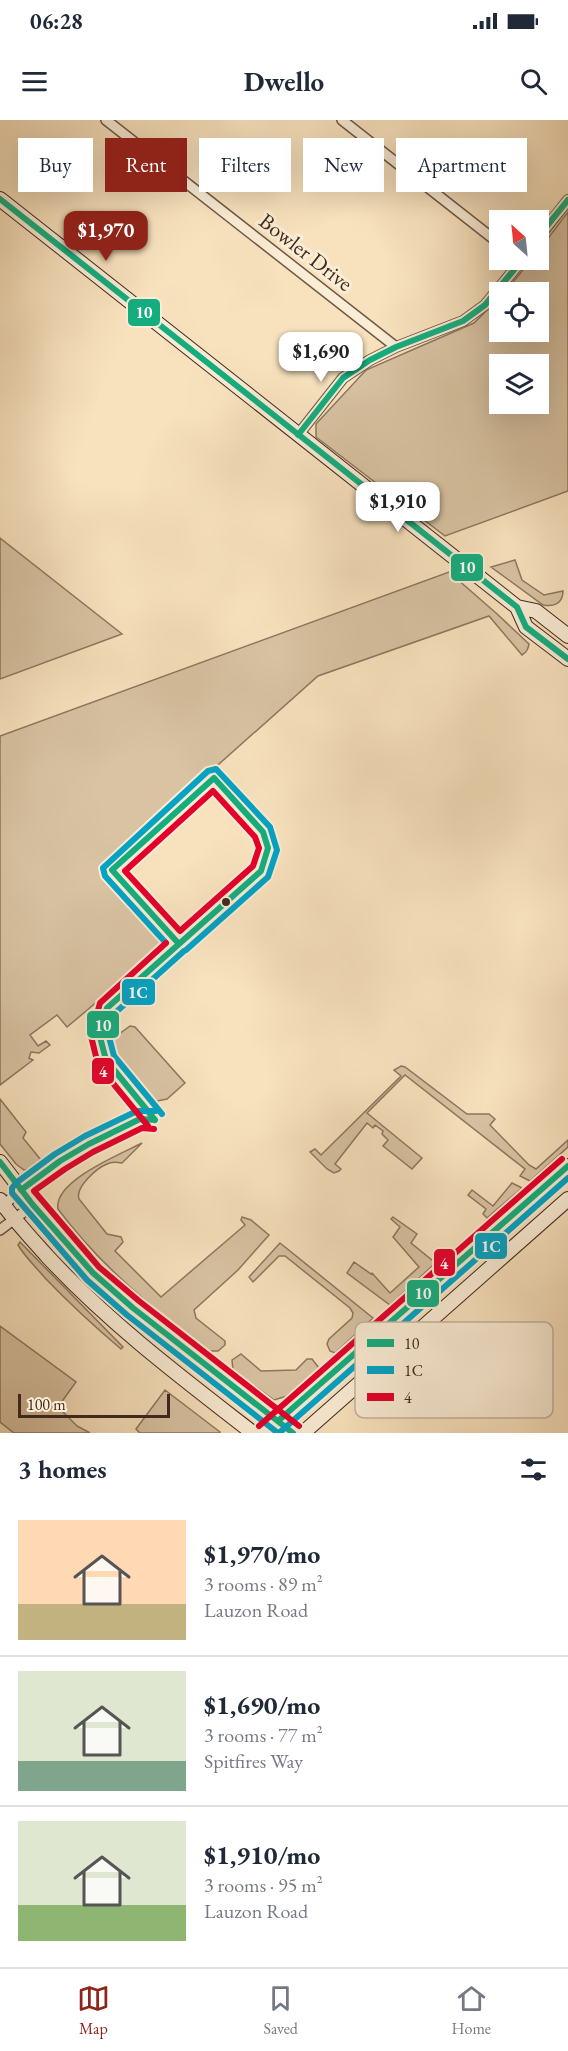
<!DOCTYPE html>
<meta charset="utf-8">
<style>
:root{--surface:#fff;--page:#f2f2f3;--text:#1f2937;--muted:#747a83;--line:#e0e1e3;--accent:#8f2418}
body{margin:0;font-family:"EB Garamond",serif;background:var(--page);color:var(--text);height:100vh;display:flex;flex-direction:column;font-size:22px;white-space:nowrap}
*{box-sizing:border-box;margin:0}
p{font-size:20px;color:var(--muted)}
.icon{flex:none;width:33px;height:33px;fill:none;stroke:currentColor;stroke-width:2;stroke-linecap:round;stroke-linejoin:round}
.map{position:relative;height:1313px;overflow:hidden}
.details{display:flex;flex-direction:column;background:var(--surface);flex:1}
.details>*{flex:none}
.banner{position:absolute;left:18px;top:18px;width:532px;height:54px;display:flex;gap:12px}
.needle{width:39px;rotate:333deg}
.tools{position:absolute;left:489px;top:90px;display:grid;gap:12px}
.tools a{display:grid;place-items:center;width:60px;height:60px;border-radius:0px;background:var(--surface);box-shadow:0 6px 24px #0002;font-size:30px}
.scale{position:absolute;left:18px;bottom:15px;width:152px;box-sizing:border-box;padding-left:6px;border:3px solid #42291d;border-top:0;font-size:16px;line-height:21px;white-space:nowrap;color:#42291d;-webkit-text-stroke:4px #faecd5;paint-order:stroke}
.price{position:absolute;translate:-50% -51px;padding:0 14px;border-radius:12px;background:#fff;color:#222;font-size:20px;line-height:39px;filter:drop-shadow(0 2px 3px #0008)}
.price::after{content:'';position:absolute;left:50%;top:36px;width:18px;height:14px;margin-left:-9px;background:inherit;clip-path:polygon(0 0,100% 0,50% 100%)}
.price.selected{background:var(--accent);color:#fff}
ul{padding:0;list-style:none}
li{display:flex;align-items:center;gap:18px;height:150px;padding:0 18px}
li+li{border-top:2px solid var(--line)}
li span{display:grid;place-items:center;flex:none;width:168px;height:120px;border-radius:0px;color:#555}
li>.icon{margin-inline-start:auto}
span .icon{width:72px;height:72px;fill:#fffc;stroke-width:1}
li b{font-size:26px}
h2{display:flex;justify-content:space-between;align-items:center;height:72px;padding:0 18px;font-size:26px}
.tag{padding:0 21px;border-radius:0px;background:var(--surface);box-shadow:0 6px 24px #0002;font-size:21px;line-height:54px}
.tag.selected{background:var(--accent);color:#fff}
.status{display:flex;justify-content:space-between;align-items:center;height:42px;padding:0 30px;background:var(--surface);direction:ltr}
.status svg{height:16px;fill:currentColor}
header{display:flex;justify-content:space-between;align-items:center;height:78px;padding:0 18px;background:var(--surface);font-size:27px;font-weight:700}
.tabs{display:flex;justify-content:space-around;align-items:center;height:84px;border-top:2px solid var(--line);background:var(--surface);font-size:16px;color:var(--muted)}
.tabs a{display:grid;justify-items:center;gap:3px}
.tabs .selected{color:var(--accent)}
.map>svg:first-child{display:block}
.green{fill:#d9c3a3;stroke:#8e7660;stroke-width:1.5;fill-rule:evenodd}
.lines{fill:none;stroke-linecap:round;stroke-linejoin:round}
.street-casing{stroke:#705745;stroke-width:12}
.secondary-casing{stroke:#42291d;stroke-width:16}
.street{stroke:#faecd5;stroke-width:9}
.secondary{stroke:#faecd5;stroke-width:14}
.bus-1-casing{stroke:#faecd5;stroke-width:10}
.bus-2-casing{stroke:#faecd5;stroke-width:10}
.bus-3-casing{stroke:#faecd5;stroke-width:10}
.bus-1{stroke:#14ad7f;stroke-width:6}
.bus-2{stroke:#03a3c5;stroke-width:6}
.bus-3{stroke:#e4002b;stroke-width:6}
.bus-dot{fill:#42291d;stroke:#faecd5;stroke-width:2}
.labels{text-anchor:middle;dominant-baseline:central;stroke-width:6;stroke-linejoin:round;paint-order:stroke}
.street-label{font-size:22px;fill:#42291d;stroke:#faecd5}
.key{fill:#faecd5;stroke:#c3b29e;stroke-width:1.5}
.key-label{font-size:16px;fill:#42291d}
.line-badge{stroke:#faecd5;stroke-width:2}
.badge-label{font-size:16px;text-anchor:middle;font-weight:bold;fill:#fff}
</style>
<div class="status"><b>06:28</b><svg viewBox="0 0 49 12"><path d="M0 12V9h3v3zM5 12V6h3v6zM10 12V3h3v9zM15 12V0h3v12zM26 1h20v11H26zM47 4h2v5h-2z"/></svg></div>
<header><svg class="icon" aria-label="menu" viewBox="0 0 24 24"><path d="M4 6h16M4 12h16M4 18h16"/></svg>Dwello<svg class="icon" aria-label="search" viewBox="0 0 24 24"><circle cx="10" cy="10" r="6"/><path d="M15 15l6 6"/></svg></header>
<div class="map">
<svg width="568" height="1313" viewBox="0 0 568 1313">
<rect width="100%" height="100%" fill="#f8e2be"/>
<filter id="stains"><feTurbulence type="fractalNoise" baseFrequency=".00333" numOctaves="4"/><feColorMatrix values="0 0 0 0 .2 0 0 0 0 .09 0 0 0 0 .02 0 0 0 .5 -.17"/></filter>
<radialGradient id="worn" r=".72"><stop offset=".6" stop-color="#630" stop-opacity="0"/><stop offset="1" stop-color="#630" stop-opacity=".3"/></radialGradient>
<!-- green -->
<path class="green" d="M568 92V371L445 416 316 317V304L366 250 474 203 499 178 500 212H538V172H505L531 140H538L539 130ZM500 244H538V284H500Z
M0 418 122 514 0 559Z
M515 440 522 460 544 475 563 471C563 484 553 487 543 485L491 447Z
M449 452 496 493 529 524C528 529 527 532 522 535L489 496 318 556 102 748 159 813 160 826 154 834 67 907 57 895 30 915 38 926 46 921 50 925 39 933 31 932 29 938 33 940 0 965V616Z
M130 906 135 907 185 963 167 979 157 981 152 978 151 980 110 934 109 930 111 920Z
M401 946 405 947 467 994H489L495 999 490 1005 529 1045 536 1049 568 1020V1027L530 1061 520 1056 525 1049 405 955 367 993 422 1038 412 1049 383 1026 388 1020 382 1014 383 1011 375 1005 373 1008 367 1003 335 1044 341 1049 339 1051 334 1053 327 1049 310 1032 315 1029 321 1035 401 956 394 950Z
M0 979 26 1012 23 1018 41 1040 35 1048 24 1050 16 1044 0 1024Z
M142 1023 122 1043C117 1042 112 1041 107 1044 97 1048 75 1067 79 1079L107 1114 121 1117 123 1122 115 1131 161 1177 245 1105 241 1100 242 1097 251 1100 269 1115 238 1150 194 1190 196 1198 225 1221V1225L218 1231H208C154 1189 99 1145 58 1089 53 1061 121 1034 142 1023Z
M512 1063 522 1068 487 1098 483 1094 486 1089 468 1075 472 1070 493 1086Z
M393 1097 417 1114 411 1123 432 1140 439 1133 442 1137 390 1185 347 1153 354 1142 371 1154 372 1153 390 1173 419 1147 393 1117 400 1107 391 1099Z
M20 1122 123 1227 121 1229C95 1207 69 1183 45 1158 36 1147 25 1137 18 1125Z
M280 1123 373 1198 335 1233 330 1231 327 1224 329 1219 352 1198 353 1193 350 1188 285 1136H279L253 1162 249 1157Z
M0 1206 76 1262 58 1287 77 1306 90 1313H14L0 1302Z
M241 1234 261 1251 296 1250 307 1239H312L319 1248 287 1276 274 1280 233 1250 232 1240Z
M165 1270 220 1312V1313H140L136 1309Z"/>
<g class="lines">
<!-- street casing -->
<g class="street-casing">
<path id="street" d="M106 0 396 227
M342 0 500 124
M538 118 568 80
M298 315 343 258 370 240 396 227 463 201 485 185 522 140
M0 1088 21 1070
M0 1110 33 1085"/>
</g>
<!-- secondary casing -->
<g class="secondary-casing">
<path id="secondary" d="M0 79 517 487 526 507 568 539
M517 487 536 491 568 516
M0 1042 33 1085 93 1153 133 1188 293 1313
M0 1080C14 1100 31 1118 47 1136 109 1203 182 1258 253 1313
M265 1313 568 1046
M303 1313 568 1079"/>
</g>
<!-- street -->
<use href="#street" class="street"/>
<!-- secondary -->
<use href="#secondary" class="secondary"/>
<!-- bus-1 casing -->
<g class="bus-1-casing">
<path id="bus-1" d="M0 79 517 487 526 507 568 539
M538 117 568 80
M298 315 343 258 370 240 396 227 463 201 485 185 522 140
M214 658 263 712 268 728 261 751 179 824 112 750Z
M155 1000 106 940 100 917 107 888 179 824
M0 1042 33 1085 93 1153 133 1188 293 1313
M21 1070 60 1041 89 1024 140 999 155 1000
M278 1301 568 1046"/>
</g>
<!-- bus-2 casing -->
<g class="bus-2-casing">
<path id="bus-2" d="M166 823 105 756 103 748 208 651 216 649 270 707 277 730 268 757 186 830
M156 991H137L85 1016 55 1034 16 1063 12 1068V1073L87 1160 127 1195 278 1313
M162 994 114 936 109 917 115 893 184 831
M279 1313 568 1058"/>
</g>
<!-- bus-3 casing -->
<g class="bus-3-casing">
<path id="bus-3" d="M213 671 255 717 259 728 253 746 180 811 125 751Z
M148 1006 98 945 91 916 100 883 166 823
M154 1009 142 1008 93 1032 65 1049 34 1071 99 1147 139 1181 299 1306
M259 1306 562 1039"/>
</g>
<!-- bus-1 -->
<use href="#bus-1" class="bus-1"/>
<!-- bus-2 -->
<use href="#bus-2" class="bus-2"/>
<!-- bus-3 -->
<use href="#bus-3" class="bus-3"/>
</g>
<!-- markers -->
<circle class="bus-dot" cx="226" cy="782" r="5"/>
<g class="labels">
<!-- street labels -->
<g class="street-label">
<text transform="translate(306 132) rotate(38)">Bowler Drive</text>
</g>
</g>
<!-- legend -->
<rect x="355" y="1202" width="198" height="96" rx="9" class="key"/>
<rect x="367" y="1219" width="27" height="8" fill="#14ad7f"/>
<rect x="367" y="1246" width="27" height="8" fill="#03a3c5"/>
<rect x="367" y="1273" width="27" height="8" fill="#e4002b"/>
<g class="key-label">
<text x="404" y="1229">10</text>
<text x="404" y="1256">1C</text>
<text x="404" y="1283">4</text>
</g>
<g class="line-badge">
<rect x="127" y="178" width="34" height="29" rx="6" fill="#14ad7f"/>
<rect x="450" y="433" width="34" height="29" rx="6" fill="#14ad7f"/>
<rect x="121" y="858" width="35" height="28" rx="6" fill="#03a3c5"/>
<rect x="86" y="890" width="34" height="29" rx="6" fill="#14ad7f"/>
<rect x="91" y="937" width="24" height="28" rx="6" fill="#e4002b"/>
<rect x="474" y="1112" width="34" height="28" rx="6" fill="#03a3c5"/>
<rect x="433" y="1128" width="23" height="29" rx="6" fill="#e4002b"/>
<rect x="406" y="1159" width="34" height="29" rx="6" fill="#14ad7f"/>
</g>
<g class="badge-label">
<text x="144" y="198">10</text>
<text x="467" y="453">10</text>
<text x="138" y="878">1C</text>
<text x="103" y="911">10</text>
<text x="103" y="957">4</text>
<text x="491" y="1132">1C</text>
<text x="444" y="1149">4</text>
<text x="423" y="1179">10</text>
</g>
<rect width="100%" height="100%" filter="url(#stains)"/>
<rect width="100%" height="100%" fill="url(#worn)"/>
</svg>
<div class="tools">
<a><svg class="needle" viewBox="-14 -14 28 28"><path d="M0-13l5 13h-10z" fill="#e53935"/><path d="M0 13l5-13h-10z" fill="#747a83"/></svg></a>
<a><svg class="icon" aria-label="locate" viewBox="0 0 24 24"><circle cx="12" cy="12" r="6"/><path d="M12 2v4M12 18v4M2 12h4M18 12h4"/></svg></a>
<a><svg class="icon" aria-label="layers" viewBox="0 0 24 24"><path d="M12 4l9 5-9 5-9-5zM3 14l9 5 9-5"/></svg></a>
</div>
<div class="scale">100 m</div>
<b class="price selected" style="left:106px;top:142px">$1,970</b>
<b class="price" style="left:321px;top:263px">$1,690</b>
<b class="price" style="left:398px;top:413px">$1,910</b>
<div class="banner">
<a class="tag">Buy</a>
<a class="tag selected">Rent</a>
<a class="tag">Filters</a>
<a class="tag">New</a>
<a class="tag">Apartment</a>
</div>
</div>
<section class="details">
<h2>3 homes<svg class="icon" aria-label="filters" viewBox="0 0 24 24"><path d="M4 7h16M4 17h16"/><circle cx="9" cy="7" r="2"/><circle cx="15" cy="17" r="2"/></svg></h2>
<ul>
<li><span style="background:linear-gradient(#ffd9b3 70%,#c2b280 0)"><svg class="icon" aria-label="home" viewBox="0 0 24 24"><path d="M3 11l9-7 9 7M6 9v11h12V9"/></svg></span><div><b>$1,970/mo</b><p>3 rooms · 89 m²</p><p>Lauzon Road</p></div></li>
<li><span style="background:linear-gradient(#dfe7d0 75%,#7fa58c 0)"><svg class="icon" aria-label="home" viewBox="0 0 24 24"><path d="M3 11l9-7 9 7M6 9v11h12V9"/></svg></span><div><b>$1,690/mo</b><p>3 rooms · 77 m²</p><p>Spitfires Way</p></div></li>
<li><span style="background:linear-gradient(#dfe7d0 70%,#8fb573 0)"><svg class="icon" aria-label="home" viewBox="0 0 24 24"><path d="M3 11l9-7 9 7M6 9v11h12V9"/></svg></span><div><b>$1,910/mo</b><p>3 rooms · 95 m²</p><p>Lauzon Road</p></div></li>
</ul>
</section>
<nav class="tabs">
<a class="selected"><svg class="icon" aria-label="map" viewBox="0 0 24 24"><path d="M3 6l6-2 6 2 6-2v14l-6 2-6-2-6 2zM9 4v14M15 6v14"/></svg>Map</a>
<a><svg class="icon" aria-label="saved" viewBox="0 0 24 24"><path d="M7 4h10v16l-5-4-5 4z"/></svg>Saved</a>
<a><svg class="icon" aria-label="home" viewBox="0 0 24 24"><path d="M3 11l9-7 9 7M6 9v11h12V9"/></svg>Home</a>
</nav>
